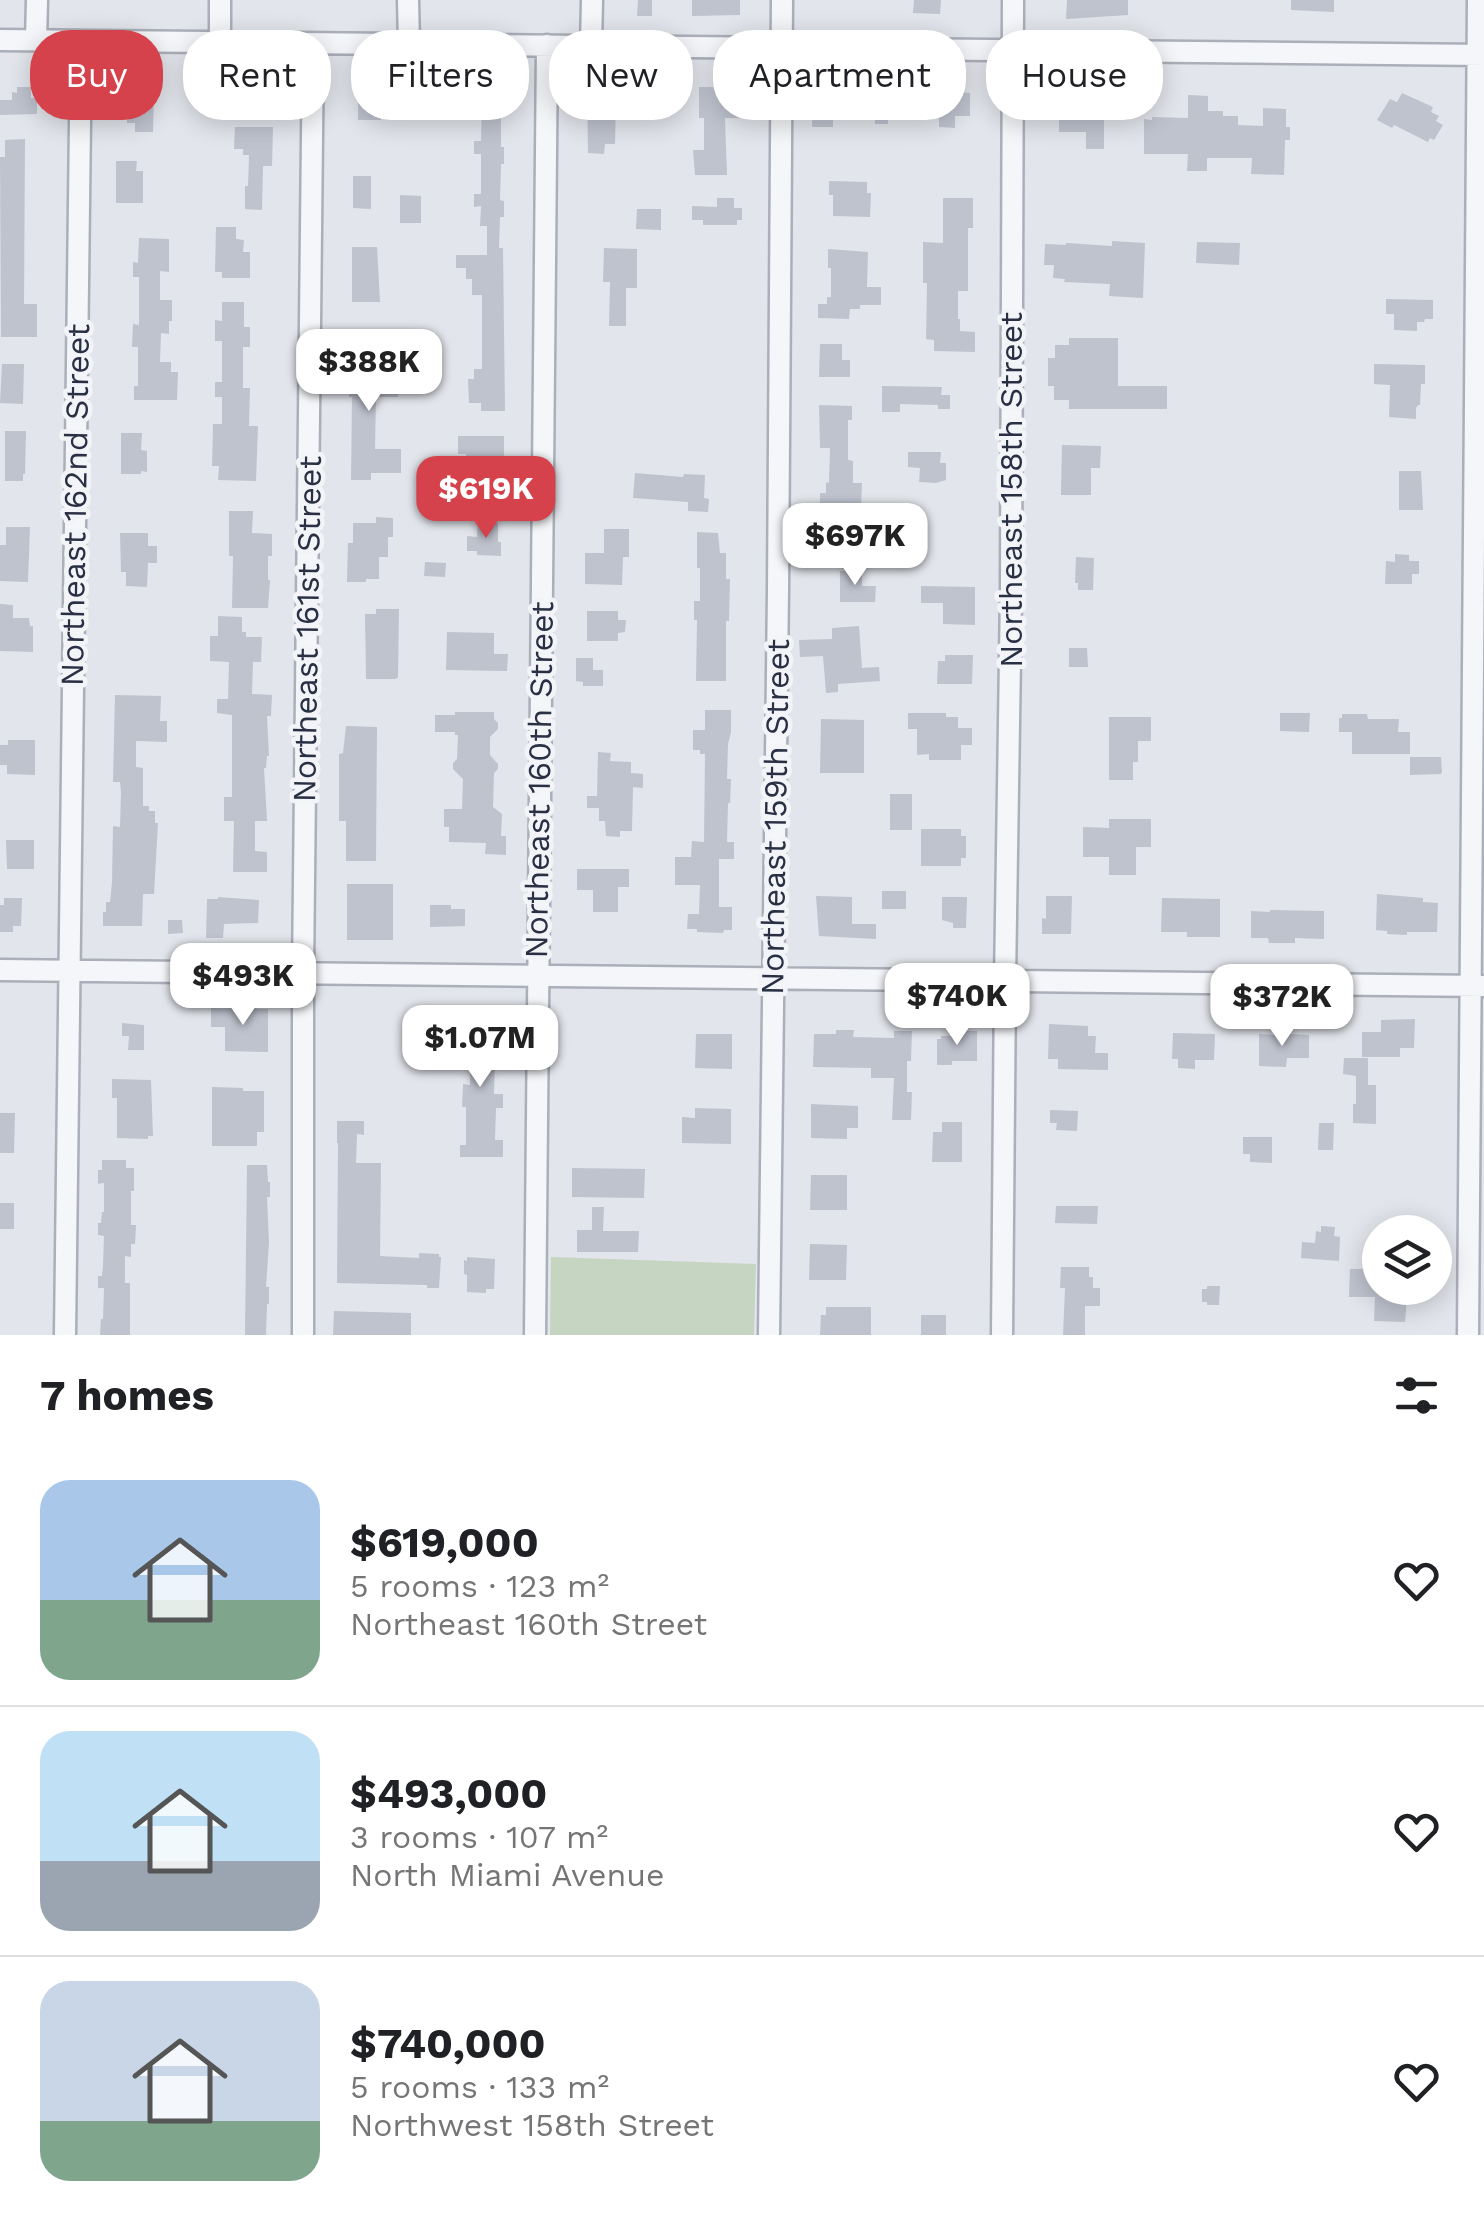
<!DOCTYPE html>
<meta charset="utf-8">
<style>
:root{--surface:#fff;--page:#f6f6f6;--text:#202124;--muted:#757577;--line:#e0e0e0;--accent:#d5424c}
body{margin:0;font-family:"Work Sans",sans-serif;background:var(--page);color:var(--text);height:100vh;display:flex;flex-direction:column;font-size:38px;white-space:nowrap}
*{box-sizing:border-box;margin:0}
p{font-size:32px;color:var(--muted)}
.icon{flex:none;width:55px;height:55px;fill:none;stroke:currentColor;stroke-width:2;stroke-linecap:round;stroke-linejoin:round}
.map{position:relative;height:1335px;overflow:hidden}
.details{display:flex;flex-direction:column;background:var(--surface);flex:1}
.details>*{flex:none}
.hud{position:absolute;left:30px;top:30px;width:1425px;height:90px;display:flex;gap:20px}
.buttons{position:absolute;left:1362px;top:1215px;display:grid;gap:20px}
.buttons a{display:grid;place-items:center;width:90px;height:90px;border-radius:50%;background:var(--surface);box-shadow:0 5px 25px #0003;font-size:50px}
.price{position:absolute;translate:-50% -85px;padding:0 22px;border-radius:20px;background:#fff;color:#222;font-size:32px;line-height:65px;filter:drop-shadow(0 2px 5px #0008)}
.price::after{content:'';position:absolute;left:50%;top:60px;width:30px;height:22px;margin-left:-15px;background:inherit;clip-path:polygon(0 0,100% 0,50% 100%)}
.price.on{background:var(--accent);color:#fff}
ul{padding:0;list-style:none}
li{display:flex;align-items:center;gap:30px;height:250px;padding:0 40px}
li+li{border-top:2px solid var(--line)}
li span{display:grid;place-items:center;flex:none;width:280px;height:200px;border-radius:30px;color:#555}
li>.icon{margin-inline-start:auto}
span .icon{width:120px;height:120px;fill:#fffc;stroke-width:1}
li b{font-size:42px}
h2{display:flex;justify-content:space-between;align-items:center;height:120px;padding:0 40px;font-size:42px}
.chip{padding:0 35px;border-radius:40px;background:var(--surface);box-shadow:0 5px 25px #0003;font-size:35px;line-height:90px}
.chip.on{background:var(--accent);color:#fff}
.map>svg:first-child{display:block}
.green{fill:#c6d5c2}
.building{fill:#bfc3ce}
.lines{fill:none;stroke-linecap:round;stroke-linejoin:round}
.minor-casing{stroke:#aaafb9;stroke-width:25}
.minor{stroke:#f5f6f9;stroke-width:20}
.labels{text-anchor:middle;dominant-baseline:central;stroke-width:9;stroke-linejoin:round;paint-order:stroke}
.street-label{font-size:32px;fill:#293044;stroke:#f2f4f8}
</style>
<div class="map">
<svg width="1484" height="1335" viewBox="0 0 1484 1335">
<rect width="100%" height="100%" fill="#e2e5eb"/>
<!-- green -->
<path class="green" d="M551 1257 756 1264 754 1335H550Z"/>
<!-- building -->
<path class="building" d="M638 0H652V16H637Z
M692 0H740V15L692 16Z
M914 0H941L940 14 913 13Z
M1067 0H1128V15L1066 19Z
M1291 0H1334V12L1291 10Z
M116 76 142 77V94H154L153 132H135V123H127V119H116Z
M232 78 262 79V94H242L241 103H235V116H221L222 105H197V86L232 85Z
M469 78H501V94H504V112H501V147H504V164H501L500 200 504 201V217H500L499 248H503L505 411H481V403H469L468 379H474V369H482V295H472V279H466V268H456V255H487V226H480L481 206 474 207V194H481V154H474V141H481L482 100H475V89H469Z
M17 87H31V98H37V114L0 115V100H12V92L17 93Z
M699 87H739V118H725L727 175H695L693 150H704V118H699Z
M813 88H834V91L867 92V89L906 92 904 116H888V124H875V115L833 116V127H812Z
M358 90 413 91V112L381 111V120H358Z
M933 90 970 93V116H955V128L939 127V116H933Z
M587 92 613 93V99H616L615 144H605L604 154 588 153Z
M1402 93 1433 107 1431 112 1439 116 1436 121 1443 125 1434 140 1430 138 1428 142 1394 125 1392 128 1377 120 1390 99 1397 102Z
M1059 95 1104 96V149H1086V132H1059Z
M1188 95 1208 96V111H1223V116H1238V125L1263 126V108L1286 109V127H1290V140H1285L1284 175 1251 174 1252 158H1207V171H1187L1188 154H1144V119L1152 120V117L1188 118Z
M235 127H273L272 166H263L262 210 245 209V186H248L249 155H243V149H234Z
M25 139 24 304H37V337H1L0 157H5V140Z
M116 161H137L136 171H143V203H116Z
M353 176H371V209L353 208Z
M829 181 867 182V193H871L870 217 833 216V195H829Z
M400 195 421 196V223H400Z
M717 198H734V208H742V220H737V225H703V220H692V206L717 207Z
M943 198H973V228H968V291H958V319H960V331L975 332V352L934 351V340L926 339 927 283H923V242L943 243Z
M637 209H661V230L636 229Z
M216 227H236V239L244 240 243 252H250V278H222V272H215Z
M139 238 169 239V272L160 271V300H172V321H169V334L161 333 160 362H171V372H178L177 400H134V386H138V347H132L133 324 139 325V277H133V262L138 263Z
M1112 241 1145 243 1143 298 1109 296 1110 284 1064 282 1065 279 1053 278 1054 265H1044L1045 244 1066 245V243L1112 246Z
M1197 242 1240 243 1239 265 1196 263Z
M352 247H377L380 302H352Z
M604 248 637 249V288H626V326H609L610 282H603Z
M828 249 868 252 867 287H881V305H860V309H850L849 319 818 318V304H827V297H831V268H828Z
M1386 299 1433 300V319H1425L1424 322H1417V331L1394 330V314H1386Z
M222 302H244V327H250V347H243V388H250L249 426H258L256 481 218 480 219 466H212L213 424H222V397H215V382H222V341H215V320L222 321Z
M1069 338H1118V386H1167V409H1069V400H1054V386H1048V358H1055V345H1069Z
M350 343 377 344 379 377H399L398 397H376L375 449H401V473H371V480H351L352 397H349Z
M820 344H842V360H850V377H819Z
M2 364H24L23 404 0 403Z
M1374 364 1425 365V384H1421L1420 405H1418L1416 408V419L1389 417 1390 385 1374 384Z
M882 386 942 387 941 395H950V409H938V405L900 404V412H882Z
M819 405 852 406V420H848V460L853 461V483H862L861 507 820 506V493H826V482L829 483 830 448H820Z
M5 431H26L25 474H23V481H5Z
M121 433H142L141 450 147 451V472L141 471V474H121Z
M458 436H504V490H501V497H479V490L466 489V454H458Z
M1062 445 1101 446 1100 468H1091V495H1061Z
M908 452H941L940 463H946V480L936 483 919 482 920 468 908 467Z
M1399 471H1421L1423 510H1399Z
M635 473 683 477 684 474 705 475 704 498 709 499 708 512 688 511V502L633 498Z
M229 511H253L252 533 272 534V556H268V580H270L268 608H232L233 556H229Z
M376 517 393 518V537H388V557H379V579H366V582H347L348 543H353V523H376Z
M478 523H498V542H501V556L477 555V551H467V536L477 537Z
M6 527H30L28 582 0 581V545H6Z
M604 529H629V557H623L622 585 585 584V553H604Z
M697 532 718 533 720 553H726V579H730L729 621H726V681H696L697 620H694V601H700V568H697Z
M120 533H148V546H157V563H148L147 587 126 586V572H121Z
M1395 554 1409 555V561H1419V574H1412V584H1385L1386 561 1395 562Z
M1076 557 1094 558 1093 590H1078V583H1075Z
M425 562 446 563 445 577 424 576Z
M840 571H862V586H876L875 602H840Z
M921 586 975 587V625L943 624V603H921Z
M0 604 13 605V618H29L30 626H33V652L0 651Z
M376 609H399L398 677 396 679H366L365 614H376Z
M587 611H618V620H626L625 632 618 633V641H587Z
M218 616 242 617V632H246V637H262L261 662H253L252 694 272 695 271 716H267L269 756H267L266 768H264L267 821H255V851L267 852V872H233L234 821H224V797H232V715L217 713V699H228L229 662 210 661V636H218Z
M859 626 862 668 879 667 880 681 838 684V692L826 693 823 656 800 657 799 640 832 639V628Z
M447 632 494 633V654H508L507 671 446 670Z
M1069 648H1087L1088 667H1069Z
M945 655H973L972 684H937L938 661H945Z
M576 658H593V670H603V686H583V682L576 681Z
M115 695 161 696 160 721H167V742L136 741V767L143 768V806H149V811H155V823H158L154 894H143L142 926H103V912H106V902H110L112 882 113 826 120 827 121 792 120 782H113Z
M705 710H731V732L728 744 727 779H731L730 803H728L727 842H734V859H719V907H732V930H724L723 933 697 932V929H687L688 914H699L700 885H675V857H691L692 841 704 842 705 754H700V750H693V730H705Z
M455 712H494V719L498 723V729L490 737V755L498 764V769L494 773 493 807 502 814 501 836H506V855L485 854 486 843 449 842V827H444V809H462L463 779 453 769V763L457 759 458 735H455V732H435V715H455Z
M908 713H946V717H958V728H972V745H961V760H929V754L917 755V729H908Z
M1280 713H1310L1309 732 1280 731Z
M1342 714H1367L1368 719H1399L1398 732H1410V754H1352V732H1339V718H1342Z
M1109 717H1151V741H1138V762H1133V780H1109Z
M821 719 864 720V773H820Z
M346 726 377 727 376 861H346V821H339V754L343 753Z
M8 740H35V775L7 774V765H0V745H8Z
M598 752 611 753 610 761 631 762V773L643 774V788L633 787 632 831H620V837L606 836 605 821H599V808H587V796H597Z
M1410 757H1441L1442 772 1441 774 1410 775Z
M890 794H912V830H890Z
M1109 819H1151V847H1136V875H1109V857H1083V827L1109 828Z
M921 829H961V836H966V858H961V866H921Z
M6 840H34V869H7Z
M577 869H629V887H618V912H593V890H577Z
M347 884H393V940H347Z
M882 891H906V909H882Z
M1377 894 1423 898V902L1438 903 1437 932H1407V935L1387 934V931L1376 930Z
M816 896 852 897V924H876V939L819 936Z
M1046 896H1072L1071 934H1042V918L1046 919Z
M218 897 259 900 258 923 224 924 223 938H206L207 899H218Z
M942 897H967L966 928H953V923L942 920Z
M4 898H22L21 926H13V932H0V905H4Z
M1162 898 1220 899V937H1187V932H1161Z
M430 905H451V909H465V926L430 927Z
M1270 910 1324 911V939L1295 938V943H1269L1268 938H1251V911L1270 912Z
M168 920H182L183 933 168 934Z
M211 1008 268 1009V1052L225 1051V1027H211Z
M1415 1019 1414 1048H1400V1057H1362V1032H1381V1020Z
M122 1023 144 1025V1050H128L129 1036H122Z
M1049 1024 1088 1026V1036H1096L1095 1053H1108V1070L1058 1069V1059H1048Z
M484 1029 503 1031V1055H495L494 1094H503V1108H496L495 1140H503V1157H460V1145H466V1107H462L463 1084 470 1085V1061L453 1060V1030Z
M836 1030H854L853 1037 894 1038V1031H912L911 1061H907V1092H912L911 1120H892L894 1078H871V1068L813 1067 814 1034H836Z
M960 1031H977V1061H952V1065H937V1039H941V1036H960Z
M1173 1033 1215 1034 1214 1060H1195V1069L1178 1068V1059H1172Z
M1275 1033 1309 1035V1058H1287L1286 1067 1259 1066V1034L1275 1035Z
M696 1034H732V1069L695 1068Z
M1344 1058H1368V1085H1376V1124L1353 1123V1104H1356V1076L1343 1074Z
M112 1079 151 1080 153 1136H148V1139L117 1138V1098H112Z
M212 1087 243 1088V1091H264V1132H257V1146H212Z
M811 1104 858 1106V1128H847V1139L811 1138Z
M695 1108 731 1109V1144L682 1143V1117L695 1118Z
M1050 1110 1078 1111 1077 1131 1056 1130 1057 1123H1050Z
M0 1113H15L14 1153H0Z
M337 1121H364V1135L357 1134 356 1163H381L380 1256 419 1258V1253L439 1254V1257H441L439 1288H427V1285L337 1283 338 1143H337Z
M942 1122H962V1162H932L933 1132H942Z
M1319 1123H1334L1333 1150H1318Z
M1243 1137H1272V1163L1250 1162V1154H1243Z
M102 1160H126V1168H134V1191H131V1225H136L135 1244H131V1257L125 1256V1283H130V1335H100L101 1319H103L104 1288H98V1276H102L103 1266 104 1236 98 1235V1223H101L102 1212H104V1183L98 1184V1170H102Z
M247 1165H267L268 1182H270V1197H267L269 1243 266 1287H269V1304H267L266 1335H245Z
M572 1168 645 1169 644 1198 572 1197Z
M811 1175H847V1210H810Z
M0 1203H14V1229H0Z
M1056 1206H1098L1097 1224 1055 1223Z
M592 1207H604L603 1231H639L638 1252H577V1230H592Z
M1321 1226 1335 1227 1334 1236 1340 1237 1339 1261 1301 1258 1302 1242 1315 1243 1316 1231 1321 1232Z
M810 1244 847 1245 846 1280H809Z
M467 1257 495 1259 494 1289H486V1293L467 1292V1275L464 1274V1260L467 1261Z
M1061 1267H1089V1277H1093V1288H1100V1306H1085V1335H1063L1065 1288H1060Z
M1350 1269H1369V1282L1380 1283V1288H1408L1405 1322 1374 1321 1375 1297H1349Z
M1207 1286H1220L1219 1305H1207V1302H1202V1289H1207Z
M826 1307H871V1335H820L821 1315H826Z
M334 1311 411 1313V1335H333Z
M921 1315H946V1335H921Z"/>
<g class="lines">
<!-- minor casing -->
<g class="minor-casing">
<path id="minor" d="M408 0 409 44
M0 40 1484 55
M36 40 37 0
M220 43V0
M591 46 592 0
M0 970 1484 986
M65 1335 81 41
M303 1335V973L313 44
M535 1335 547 45
M769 1335 778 590 782 0
M1002 1335 1005 981 1011 593 1013 0
M1468 1335 1478 0"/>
</g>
<!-- minor -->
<use href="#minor" class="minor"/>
</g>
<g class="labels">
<!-- street labels -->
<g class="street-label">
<text transform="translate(1011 490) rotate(-90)">Northeast 158th Street</text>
<text transform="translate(75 505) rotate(-89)">Northeast 162nd Street</text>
<text transform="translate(307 629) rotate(-89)">Northeast 161st Street</text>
<text transform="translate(539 780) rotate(-89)">Northeast 160th Street</text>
<text transform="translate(775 817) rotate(-89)">Northeast 159th Street</text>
</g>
</g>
</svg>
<div class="buttons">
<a><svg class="icon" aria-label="layers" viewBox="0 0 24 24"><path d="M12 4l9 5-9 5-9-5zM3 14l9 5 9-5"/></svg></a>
</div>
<b class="price" style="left:369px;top:414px">$388K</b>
<b class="price on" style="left:486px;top:541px">$619K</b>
<b class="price" style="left:855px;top:588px">$697K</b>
<b class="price" style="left:243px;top:1028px">$493K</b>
<b class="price" style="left:957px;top:1048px">$740K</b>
<b class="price" style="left:1282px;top:1049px">$372K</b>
<b class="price" style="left:480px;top:1090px">$1.07M</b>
<div class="hud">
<a class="chip on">Buy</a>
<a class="chip">Rent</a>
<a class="chip">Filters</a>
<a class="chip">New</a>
<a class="chip">Apartment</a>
<a class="chip">House</a>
</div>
</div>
<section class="details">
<h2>7 homes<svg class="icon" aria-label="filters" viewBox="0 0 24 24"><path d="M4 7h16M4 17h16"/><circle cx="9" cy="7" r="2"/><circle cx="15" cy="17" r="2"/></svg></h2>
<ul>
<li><span style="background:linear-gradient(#a9c7e8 60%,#7fa58c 0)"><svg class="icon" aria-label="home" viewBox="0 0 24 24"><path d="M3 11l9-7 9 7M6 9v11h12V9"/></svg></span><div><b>$619,000</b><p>5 rooms · 123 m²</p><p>Northeast 160th Street</p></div><svg class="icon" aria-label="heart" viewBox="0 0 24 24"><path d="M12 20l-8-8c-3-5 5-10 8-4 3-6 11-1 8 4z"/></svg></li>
<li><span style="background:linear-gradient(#bfe0f5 65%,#9aa5b1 0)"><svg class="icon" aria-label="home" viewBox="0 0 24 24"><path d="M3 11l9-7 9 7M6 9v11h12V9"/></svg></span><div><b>$493,000</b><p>3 rooms · 107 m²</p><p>North Miami Avenue</p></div><svg class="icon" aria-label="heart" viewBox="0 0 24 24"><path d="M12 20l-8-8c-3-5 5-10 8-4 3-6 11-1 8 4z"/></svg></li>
<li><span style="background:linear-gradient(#c9d6e8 70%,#7fa58c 0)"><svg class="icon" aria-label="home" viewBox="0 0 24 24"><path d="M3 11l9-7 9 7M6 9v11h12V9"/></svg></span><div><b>$740,000</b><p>5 rooms · 133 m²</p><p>Northwest 158th Street</p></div><svg class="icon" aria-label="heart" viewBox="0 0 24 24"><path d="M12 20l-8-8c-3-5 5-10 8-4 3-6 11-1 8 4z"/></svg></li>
</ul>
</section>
